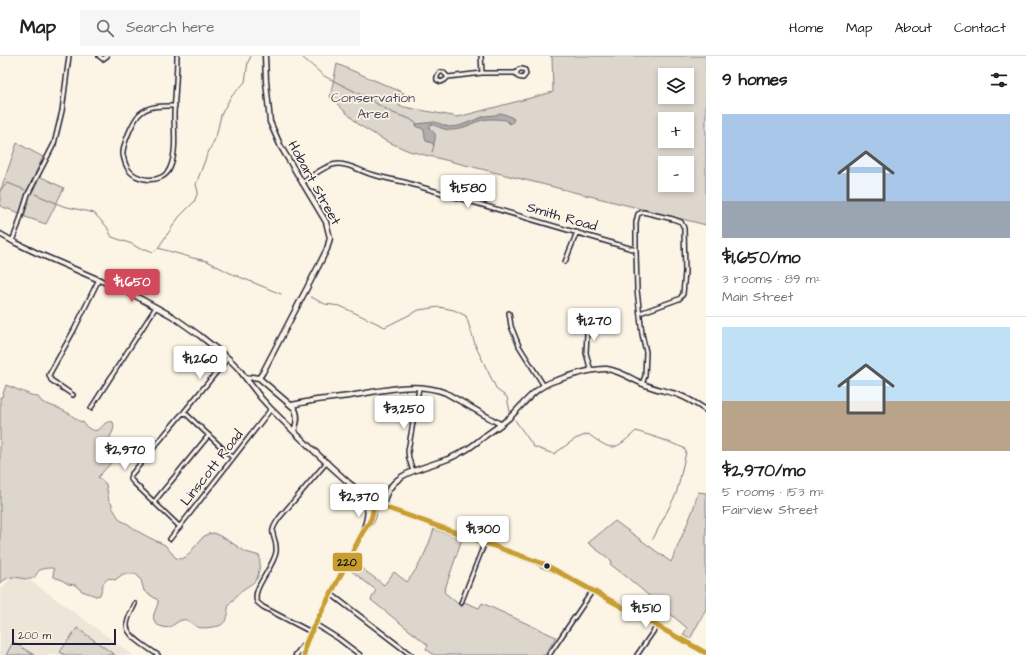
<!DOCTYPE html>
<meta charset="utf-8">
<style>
:root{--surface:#fff;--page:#f6f6f6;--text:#222;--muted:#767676;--line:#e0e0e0;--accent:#d1495b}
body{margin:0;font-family:"Architects Daughter",sans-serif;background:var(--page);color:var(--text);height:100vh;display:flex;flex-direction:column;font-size:15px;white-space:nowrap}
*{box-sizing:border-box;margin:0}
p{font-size:13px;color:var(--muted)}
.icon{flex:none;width:22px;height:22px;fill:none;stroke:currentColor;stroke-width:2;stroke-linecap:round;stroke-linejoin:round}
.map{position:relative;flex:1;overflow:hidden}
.drawer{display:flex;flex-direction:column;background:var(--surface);width:320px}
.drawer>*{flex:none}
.buttons{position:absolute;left:658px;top:12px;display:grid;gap:8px}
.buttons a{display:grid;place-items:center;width:36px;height:36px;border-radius:0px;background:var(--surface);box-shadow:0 2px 6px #0003;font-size:20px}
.scale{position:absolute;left:12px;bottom:10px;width:104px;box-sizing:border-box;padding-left:4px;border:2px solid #22223b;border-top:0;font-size:11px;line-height:14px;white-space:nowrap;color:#22223b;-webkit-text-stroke:3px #fcf5e5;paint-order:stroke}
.price{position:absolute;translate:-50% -34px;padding:0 9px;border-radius:4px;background:#fff;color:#222;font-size:13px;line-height:26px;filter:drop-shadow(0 1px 2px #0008)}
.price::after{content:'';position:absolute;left:50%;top:24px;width:12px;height:9px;margin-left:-6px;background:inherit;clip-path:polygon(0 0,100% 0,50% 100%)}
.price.on{background:var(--accent);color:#fff}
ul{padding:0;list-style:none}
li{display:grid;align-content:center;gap:8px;height:212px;padding:0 16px}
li+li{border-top:1px solid var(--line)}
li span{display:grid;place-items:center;height:124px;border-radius:0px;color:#555}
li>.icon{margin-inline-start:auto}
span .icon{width:72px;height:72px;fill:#fffc;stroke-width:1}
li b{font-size:17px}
h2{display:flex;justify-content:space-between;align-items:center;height:48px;padding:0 16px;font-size:17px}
header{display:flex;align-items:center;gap:24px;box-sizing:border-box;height:56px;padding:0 20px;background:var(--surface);border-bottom:1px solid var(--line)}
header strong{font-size:19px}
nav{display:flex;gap:22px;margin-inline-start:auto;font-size:14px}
.search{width:280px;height:36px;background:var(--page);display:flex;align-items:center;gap:10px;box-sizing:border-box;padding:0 14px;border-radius:0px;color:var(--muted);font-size:15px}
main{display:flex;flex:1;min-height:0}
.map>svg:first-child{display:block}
.built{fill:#ece5d8}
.green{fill:#dcd6cc;stroke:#7f7c84;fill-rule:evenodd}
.water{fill:#b2adab;stroke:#78757e}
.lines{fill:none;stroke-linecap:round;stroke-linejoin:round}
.stream{stroke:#78757e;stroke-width:1}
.street-casing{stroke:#22223b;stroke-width:6}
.secondary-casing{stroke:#22223b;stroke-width:7}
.street{stroke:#fcf5e5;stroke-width:3}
.secondary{stroke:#fcf5e5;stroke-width:4}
.bus-1-casing{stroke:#fcf5e5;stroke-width:8}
.bus-1{stroke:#c89e30;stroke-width:5}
.bus-dot{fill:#22223b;stroke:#fcf5e5;stroke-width:1.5}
.labels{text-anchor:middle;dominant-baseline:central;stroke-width:3.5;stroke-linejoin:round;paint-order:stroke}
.park-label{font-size:14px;fill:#504f5f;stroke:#fcf5e5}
.street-label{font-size:14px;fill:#22223b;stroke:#fcf5e5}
.line-badge{stroke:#fcf5e5;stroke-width:1.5}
.pale-badge-label{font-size:11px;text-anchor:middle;font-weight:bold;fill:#111}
</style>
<header>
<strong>Map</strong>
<div class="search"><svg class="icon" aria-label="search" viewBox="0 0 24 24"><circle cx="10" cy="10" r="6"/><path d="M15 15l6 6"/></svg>Search here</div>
<nav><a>Home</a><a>Map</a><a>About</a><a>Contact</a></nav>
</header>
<main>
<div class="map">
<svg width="706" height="599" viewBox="0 0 706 599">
<rect width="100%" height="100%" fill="#fcf5e5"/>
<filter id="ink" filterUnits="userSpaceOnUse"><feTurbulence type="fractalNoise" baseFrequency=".025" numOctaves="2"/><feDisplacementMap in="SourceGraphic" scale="8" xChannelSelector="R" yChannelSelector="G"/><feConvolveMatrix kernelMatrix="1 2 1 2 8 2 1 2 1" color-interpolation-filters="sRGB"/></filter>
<g filter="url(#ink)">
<!-- built -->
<path class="built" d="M17 515 133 599H0V534Z"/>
<!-- green -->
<path class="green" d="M550 0H706V169L409 95 386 85 359 69 330 41 337 8 404 37 399 50 458 61 553 36 552 1ZM665 19H687V41H665ZM665 63H687V85H665ZM665 107H687V129H665Z
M17 87 43 101 35 118 64 132 46 168 25 161V159L0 150V136Z
M6 329 31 339 38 341 42 346 60 353 70 358 79 365 83 366C85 369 86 371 90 373 103 379 101 363 113 366 116 373 111 377 109 384 107 387 108 397 109 400 109 401 112 405 112 406L98 421 106 428 109 445 112 448V451L120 464 128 468 139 476 148 481 165 489 176 502 182 503 187 500 203 481 208 478 214 477 226 483 246 496 260 500C259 502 260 505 260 508 260 510 258 518 258 520 256 526 250 529 245 532 240 536 236 540 232 545 230 547 228 550 228 553 227 557 229 556 228 559 227 563 223 569 219 570 213 571 202 573 198 571 192 569 188 562 182 564 172 567 172 575 160 570 157 569 156 568 155 566 150 559 159 551 158 544L144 535 141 524 138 520 135 518H123L115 524 109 522C101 527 103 531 100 539L96 540 82 535 75 529 68 528 60 523 56 522 53 520 54 513 52 512C49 512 43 512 40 514 36 517 36 522 31 523 24 524 14 519 8 522 6 523 3 525 0 527V341H2Z
M698 436 706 437V553L690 583 683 579 687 572 628 522 610 508 612 505 588 487 615 465 671 506 693 454Z
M434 473 462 483 444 536 462 551 464 546 479 552 482 547 556 581 545 599H434L426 593 428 589 371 544 376 534 349 513 352 505 384 529 394 516 407 526C421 508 427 494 434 473Z
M77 572 115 599H65L60 596Z
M13 586 34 599H6Z"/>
<!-- water -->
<path class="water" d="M501 57 509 60 514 63 512 67 510 68 506 64C497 63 488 62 479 65 469 68 460 75 449 74 442 73 437 70 431 68L429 72C431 74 434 76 435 78 436 81 434 86 434 89L432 87 426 85 425 81 424 74 421 72 417 71 416 68 435 66 449 71 459 70 485 60 495 59Z"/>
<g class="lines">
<!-- stream -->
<path class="stream" d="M301 0 324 20 358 37 393 57 410 63 417 68
M432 96 434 90 433 89
M0 134 8 127 25 134
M35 138 63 150 94 157 107 171 112 181 132 188 140 193H146L153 196 158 192 193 202 207 205 230 217 281 238
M158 192 179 161 194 146 198 136 196 128 207 99 216 81 221 59 230 42 245 26 248 6 251 0
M311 241 325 248 340 250 385 271 419 254 439 251 454 254 466 260 476 291 497 334 507 341 510 356
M515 364 534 391 554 398 575 383 588 378C594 382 604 390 611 391 619 392 630 380 636 375L661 383 684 392 686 396 679 427 676 438 653 483"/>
<!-- street casing -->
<g class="street-casing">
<path id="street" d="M99 0 103 3 107 0
M481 0 482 17H516L519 13H523L525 14 526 18 523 22 518 21 516 17
M448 21 443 16H440C438 18 436 20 437 24L441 26 445 24 448 21 482 17
M175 50C164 50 151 49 142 56 134 61 122 90 123 99 124 103 125 108 127 111 134 126 163 129 170 112 177 96 174 75 174 58 175 39 177 19 177 0
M302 127C312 120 325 109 338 108 347 107 361 115 370 118 381 121 393 124 404 126L636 194
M12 185 18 170 28 138 54 88 62 55 69 0
M565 206 577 176
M509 257 511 270 519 290 544 330
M640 257 679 243 681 241 683 238 685 216 684 172 681 166 673 163 643 156 638 158 636 166V194L637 234 642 278 646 296 645 320 642 328
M584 259 587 278 586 297 591 315
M73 339 51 324 49 319 74 274 99 223
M91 352 156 251
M184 356 233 402
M413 415 409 403 408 395 419 332
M154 446 209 379
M180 471 133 426 130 422 131 419 180 360 184 356 228 302
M170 483 271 353
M331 538 411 599
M461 547 485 486
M135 548C132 555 127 562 127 569 126 580 150 593 158 599
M315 568 339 583 360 599
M311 576 263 551 257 546C251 533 274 511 276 496 278 478 265 481 280 461L327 406
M549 599 593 534
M637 599 657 570"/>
</g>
<!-- secondary casing -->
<g class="secondary-casing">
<path id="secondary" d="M0 178 16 187 37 197 132 238 172 260 199 279 228 302 238 312 261 342 271 353C296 378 322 403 349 427 355 432 371 442 373 450 376 459 370 468 364 474L311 576 306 587 304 599
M259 322 263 316 319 209 327 193 330 182 326 166 281 91 270 66 266 25 265 0
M247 323 252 321 259 322 294 352C299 359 297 367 294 375
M291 349C302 347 313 344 325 343 333 342 341 341 349 340 381 335 415 325 446 337L500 368
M362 439C369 453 369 458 364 472
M383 450C388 417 418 414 445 404 452 402 458 398 464 395 472 391 478 385 485 380 493 374 501 369 509 362 523 349 535 331 554 325 569 320 592 312 607 313 620 315 630 322 641 327 653 333 667 335 679 339 689 343 697 348 706 354
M367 451 376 449 387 452 535 505 555 514 706 597
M296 599 304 589"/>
</g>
<!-- street -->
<use href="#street" class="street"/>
<!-- secondary -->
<use href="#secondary" class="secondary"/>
<!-- bus-1 casing -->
<g class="bus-1-casing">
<path id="bus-1" d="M304 599 306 587 311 576 364 474C371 466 374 459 373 449L387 452 544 508 706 597"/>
</g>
<!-- bus-1 -->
<use href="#bus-1" class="bus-1"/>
</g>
</g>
<!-- markers -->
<circle class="bus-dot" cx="547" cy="510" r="3.5"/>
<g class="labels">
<!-- park labels -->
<g class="park-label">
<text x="373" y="42">Conservation<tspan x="373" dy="16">Area</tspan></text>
</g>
<!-- street labels -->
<g class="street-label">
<text transform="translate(314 127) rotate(61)">Hobart Street</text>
<text transform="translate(562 161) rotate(16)">Smith Road</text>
<text transform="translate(212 412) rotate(-52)">Linscott Road</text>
</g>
</g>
<rect class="line-badge" x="332" y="496" width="31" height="20" rx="4" fill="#c89e30"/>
<g class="pale-badge-label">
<text x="347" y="510">220</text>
</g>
</svg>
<div class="buttons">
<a><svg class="icon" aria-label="layers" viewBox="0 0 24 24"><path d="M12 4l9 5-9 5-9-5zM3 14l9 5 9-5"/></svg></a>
<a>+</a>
<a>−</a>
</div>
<div class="scale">200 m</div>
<b class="price" style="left:468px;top:153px">$1,580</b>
<b class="price on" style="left:132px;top:247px">$1,650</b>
<b class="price" style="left:594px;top:286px">$1,270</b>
<b class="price" style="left:200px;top:324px">$1,260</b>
<b class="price" style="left:404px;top:374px">$3,250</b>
<b class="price" style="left:125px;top:415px">$2,970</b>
<b class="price" style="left:359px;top:462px">$2,370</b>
<b class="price" style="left:483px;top:494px">$1,300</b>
<b class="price" style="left:646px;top:573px">$1,510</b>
</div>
<section class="drawer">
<h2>9 homes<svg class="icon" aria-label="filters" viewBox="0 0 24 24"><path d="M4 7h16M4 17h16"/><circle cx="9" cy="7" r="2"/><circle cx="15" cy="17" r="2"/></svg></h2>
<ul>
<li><span style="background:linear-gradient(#a9c7e8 70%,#9aa5b1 0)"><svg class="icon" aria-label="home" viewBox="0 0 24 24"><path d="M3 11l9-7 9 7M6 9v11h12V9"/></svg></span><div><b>$1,650/mo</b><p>3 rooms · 89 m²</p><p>Main Street</p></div></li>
<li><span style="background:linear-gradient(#bfe0f5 60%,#b9a48a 0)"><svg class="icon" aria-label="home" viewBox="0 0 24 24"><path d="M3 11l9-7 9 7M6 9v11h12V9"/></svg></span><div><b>$2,970/mo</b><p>5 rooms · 153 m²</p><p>Fairview Street</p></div></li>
</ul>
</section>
</main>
